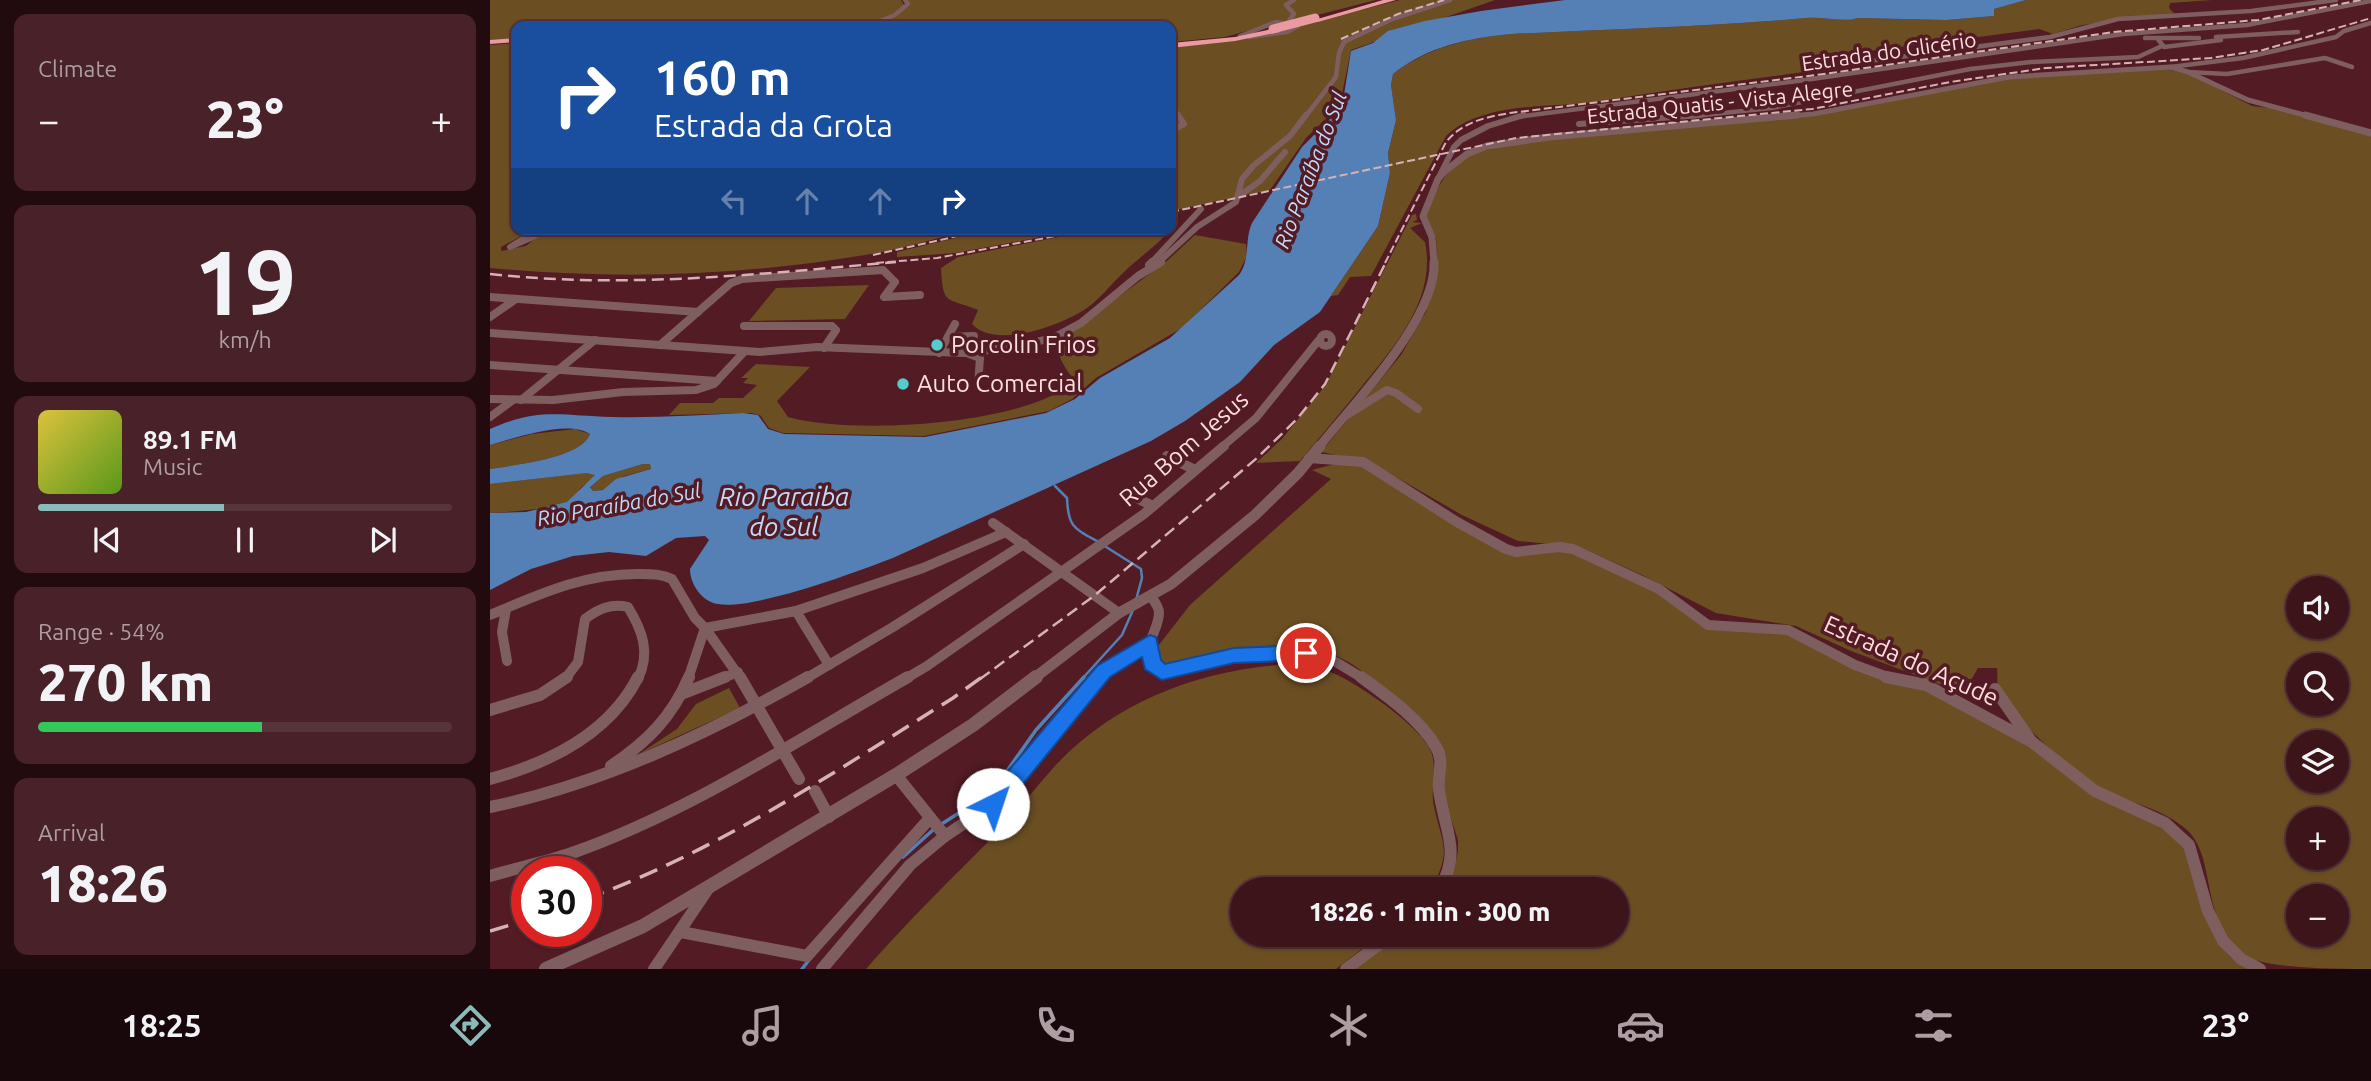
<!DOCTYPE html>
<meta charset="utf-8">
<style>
:root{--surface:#3e141b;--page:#492128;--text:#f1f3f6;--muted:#ad9ea3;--line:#57333a;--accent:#8bbbb9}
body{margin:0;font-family:Ubuntu,sans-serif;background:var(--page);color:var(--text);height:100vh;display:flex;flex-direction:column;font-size:26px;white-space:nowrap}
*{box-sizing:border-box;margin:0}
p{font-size:23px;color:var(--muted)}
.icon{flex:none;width:38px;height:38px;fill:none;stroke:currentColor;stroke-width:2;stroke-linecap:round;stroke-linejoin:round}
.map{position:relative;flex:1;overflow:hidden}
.panel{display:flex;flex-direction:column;gap:14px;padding:14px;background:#220b0f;width:490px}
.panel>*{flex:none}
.guide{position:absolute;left:21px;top:21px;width:665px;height:214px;border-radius:14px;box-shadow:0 2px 5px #0004,0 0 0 2px var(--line);background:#1a4fa0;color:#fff;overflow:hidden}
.buttons{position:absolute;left:1796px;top:576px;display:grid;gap:14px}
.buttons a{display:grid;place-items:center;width:63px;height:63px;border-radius:50%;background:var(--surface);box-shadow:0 2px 5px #0004,0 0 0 2px var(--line);font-size:35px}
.speed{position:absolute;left:21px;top:856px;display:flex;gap:14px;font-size:35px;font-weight:700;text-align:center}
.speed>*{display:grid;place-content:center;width:91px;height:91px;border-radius:50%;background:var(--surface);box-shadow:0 2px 5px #0004,0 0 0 2px var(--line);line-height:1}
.speed .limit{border:10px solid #d22;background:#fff;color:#111}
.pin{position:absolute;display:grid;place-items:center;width:60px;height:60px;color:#fff;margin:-30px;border:4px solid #fff;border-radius:50%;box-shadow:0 2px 7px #0007}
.me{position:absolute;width:77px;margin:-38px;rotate:41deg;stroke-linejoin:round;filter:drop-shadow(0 0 5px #0008)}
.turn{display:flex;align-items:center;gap:24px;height:147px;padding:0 28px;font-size:32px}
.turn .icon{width:91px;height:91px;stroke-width:2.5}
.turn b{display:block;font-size:49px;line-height:60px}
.lanes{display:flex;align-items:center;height:66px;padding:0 28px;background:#0003;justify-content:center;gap:35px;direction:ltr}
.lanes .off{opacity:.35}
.big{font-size:52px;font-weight:800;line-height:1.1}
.panel .tile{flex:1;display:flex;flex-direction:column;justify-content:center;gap:10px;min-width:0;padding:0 24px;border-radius:14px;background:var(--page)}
.panel .dial{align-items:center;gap:0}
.dial b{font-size:91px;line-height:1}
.song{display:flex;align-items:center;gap:21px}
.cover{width:84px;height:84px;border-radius:10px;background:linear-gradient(135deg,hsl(50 70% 55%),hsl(90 70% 35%))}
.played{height:7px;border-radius:4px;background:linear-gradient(90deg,var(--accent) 45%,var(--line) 45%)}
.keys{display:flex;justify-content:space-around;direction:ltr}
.heat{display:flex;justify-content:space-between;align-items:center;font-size:38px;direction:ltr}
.charge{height:10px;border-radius:5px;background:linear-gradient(90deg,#34c759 54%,var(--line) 0)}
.trip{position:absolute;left:740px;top:877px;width:399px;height:70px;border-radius:35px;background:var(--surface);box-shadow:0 2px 5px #0004,0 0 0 2px var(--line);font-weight:800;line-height:70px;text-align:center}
.menu{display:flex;height:112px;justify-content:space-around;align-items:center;background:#19080b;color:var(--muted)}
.menu .icon{width:49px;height:49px}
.menu .on{color:var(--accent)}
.menu b{font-size:32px;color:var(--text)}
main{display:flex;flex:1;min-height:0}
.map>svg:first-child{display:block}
.green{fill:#6c4e23;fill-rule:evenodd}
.water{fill:#5480b6;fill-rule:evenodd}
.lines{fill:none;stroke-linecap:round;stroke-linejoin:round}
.stream-far1{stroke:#5480b6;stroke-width:2.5}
.stream{stroke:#5480b6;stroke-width:3.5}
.minor-far4{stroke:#7f5e60;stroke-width:4.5}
.minor-far3{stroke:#7f5e60;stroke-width:6}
.minor-far2{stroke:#7f5e60;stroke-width:8}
.minor-far1{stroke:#7f5e60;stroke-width:10}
.minor{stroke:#7f5e60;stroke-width:12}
.tertiary-far4{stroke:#7f5e60;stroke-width:5}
.tertiary-far3{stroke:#7f5e60;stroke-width:7}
.tertiary-far2{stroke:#7f5e60;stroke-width:9}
.tertiary-far1{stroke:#7f5e60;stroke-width:11}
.tertiary{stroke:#7f5e60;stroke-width:14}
.motorway{fill:#ea9aa0;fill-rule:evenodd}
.rail-far2{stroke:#d6b2b6;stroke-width:2;stroke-dasharray:8 3.5;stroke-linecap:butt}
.rail-far1{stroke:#d6b2b6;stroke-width:2.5;stroke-dasharray:12 6;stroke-linecap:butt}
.rail{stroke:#d6b2b6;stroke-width:3.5;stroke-dasharray:19 10;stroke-linecap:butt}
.motorway-bridge{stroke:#ea9aa0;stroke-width:9}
.route{fill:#1a73e8;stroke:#114b97;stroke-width:2}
.poi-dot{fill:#52cdcc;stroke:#531b24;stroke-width:2.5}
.labels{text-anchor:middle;stroke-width:7;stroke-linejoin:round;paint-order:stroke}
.far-street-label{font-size:21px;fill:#fcdee0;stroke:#531b24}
.far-water-label{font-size:21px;font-style:italic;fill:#c1daf9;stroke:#531b24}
.poi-label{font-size:24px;fill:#fcdee0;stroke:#531b24;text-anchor:start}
.street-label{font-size:24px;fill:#fcdee0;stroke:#531b24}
.water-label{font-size:26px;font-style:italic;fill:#c1daf9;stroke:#531b24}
</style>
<main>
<section class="panel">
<div class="tile"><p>Climate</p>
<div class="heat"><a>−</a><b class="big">23°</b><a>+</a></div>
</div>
<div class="tile dial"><b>19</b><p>km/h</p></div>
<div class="tile">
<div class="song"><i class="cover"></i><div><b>89.1 FM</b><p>Music</p></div></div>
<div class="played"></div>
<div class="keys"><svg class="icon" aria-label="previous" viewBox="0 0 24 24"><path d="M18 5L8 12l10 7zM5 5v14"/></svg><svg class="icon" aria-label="pause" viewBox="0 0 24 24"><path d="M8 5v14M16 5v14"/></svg><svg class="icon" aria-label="next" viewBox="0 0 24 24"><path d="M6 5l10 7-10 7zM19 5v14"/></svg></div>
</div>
<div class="tile"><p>Range · 54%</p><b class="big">270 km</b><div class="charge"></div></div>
<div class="tile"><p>Arrival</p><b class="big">18:26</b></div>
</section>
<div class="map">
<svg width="1881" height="969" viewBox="0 0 1881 969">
<rect width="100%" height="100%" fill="#531b24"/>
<g class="green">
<polygon points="0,0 411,0 414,5 404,15 375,26 26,26 26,39 0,41"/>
<polygon points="417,0 886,0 800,22 789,22 735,37 681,42 681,26 380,26 406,17 420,5"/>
<polygon points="910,0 1005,0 861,50 852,94 846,109 816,138 780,190 681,211 681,48 755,39"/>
<path d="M 1536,0 L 1722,0 L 1680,3 L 1679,8 L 1684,13 L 1681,14 L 1592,25 L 1563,34 L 1549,29 L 1326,58 L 1343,68 C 1265,79 1187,88 1110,101 C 1062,109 994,100 956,136 L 881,276 L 860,277 L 848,295 L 841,296 L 888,226 L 900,173 L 898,153 L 906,120 L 901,85 L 903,74 C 938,47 979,38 1022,34 C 1120,29 1218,27 1316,18 C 1332,16 1353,23 1368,18 L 1456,20 L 1504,16 L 1504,9 Z"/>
<path d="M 26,43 L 26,229 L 44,229 L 11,247 L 11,251 L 36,246 L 56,229 L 484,229 C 448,238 412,249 375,255 C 251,276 126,280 0,268 L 0,45 Z"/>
<path d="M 1676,69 L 1702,75 L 1762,106 L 1780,108 L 1881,133 L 1881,969 C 1846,969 1784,969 1756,957 C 1708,921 1728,859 1697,830 C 1676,811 1646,804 1621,793 C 1590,779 1522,720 1509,689 C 1506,682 1508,675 1507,668 L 1488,668 L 1481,680 L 1474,685 L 1452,685 L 1361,651 L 1306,626 L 1226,613 L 1150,574 L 1090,547 L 1028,541 L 972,515 L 880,462 L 831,452 L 911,355 L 936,312 L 947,268 L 946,238 L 936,215 C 958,162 967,157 1022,143 L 1302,118 L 1372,107 L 1518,78 ZM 1808,588 L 1846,588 L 1846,626 L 1808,626 ZM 1808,665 L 1846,665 L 1846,704 L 1808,704 ZM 1808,742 L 1846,742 L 1846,780 L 1808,780 ZM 1808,819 L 1846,819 L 1846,858 L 1808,858 ZM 1808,896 L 1846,896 L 1846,934 L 1808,934 Z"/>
<path d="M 926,214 L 927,220 L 922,222 L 932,223 L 920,228 L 935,242 C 947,300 903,348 869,390 C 850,413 830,437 810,461 L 766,463 L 792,439 L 835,386 L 922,215 Z"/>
<path d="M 681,216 L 685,220 L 683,227 C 668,245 648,258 632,274 C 620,285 611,298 597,308 C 572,325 506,350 482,324 L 488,310 C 457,297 453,307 451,268 L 468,257 L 609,229 L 681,229 Z"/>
<polygon points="503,229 593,229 466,253 407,257 407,252"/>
<path d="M 705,235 L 756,244 L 757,256 L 749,272 L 692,328 L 606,378 L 582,399 L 559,411 L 434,436 L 293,433 L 279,428 L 270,415 L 261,413 L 179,415 L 190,403 L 223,403 L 229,398 L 253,398 L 267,385 L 253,383 L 258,378 L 251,378 L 266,364 L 320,367 L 287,401 L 298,417 C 361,435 533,426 583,382 L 584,379 C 577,372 567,355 567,345 L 571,340 L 678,260 Z"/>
<polygon points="379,285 355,319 259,321 286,288"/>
<path d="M 85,429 L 100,434 C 92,458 24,465 0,469 L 0,445 L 42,434 Z"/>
<path d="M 849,463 L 873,466 L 1010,549 L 1080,551 L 1155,584 L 1204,619 L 1302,634 L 1408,682 L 1460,699 L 1668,825 L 1696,848 L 1712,910 L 1727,942 L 1741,958 L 1757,969 L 862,969 L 907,935 L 1127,934 L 1127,889 L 953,889 L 963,873 L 968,851 L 968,840 L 952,791 L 955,761 C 897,694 860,628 759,649 C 733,655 695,670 670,668 L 665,650 L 700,605 L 841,479 L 822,470 Z"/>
<polygon points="153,464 160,464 161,469 134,476 113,490 103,491 100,486 113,476"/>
<path d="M 96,473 L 103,473 L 105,475 C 102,480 98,482 93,486 C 88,489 87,495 83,499 C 71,509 17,512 0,513 L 0,484 Z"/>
<path d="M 801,664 C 816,665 829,667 843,673 C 867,683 934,728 942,754 C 947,771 940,790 944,807 C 953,847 962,850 941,889 L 752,889 L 752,934 L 890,935 L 846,969 L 376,969 C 417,922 461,879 505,835 C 526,814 544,789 564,767 C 626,700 712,669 801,664 Z"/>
<polygon points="239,688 250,708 149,754 187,729 206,704"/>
</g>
<path class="water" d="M 1075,0 L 1536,0 L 1504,9 L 1504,16 L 1456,20 L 1368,18 C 1353,23 1332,16 1316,18 C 1218,27 1120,29 1022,34 C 979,38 938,46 903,74 L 901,85 L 906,120 L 898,153 L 900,173 L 888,226 L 830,312 L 784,345 L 750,382 L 695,421 L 661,441 L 405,557 C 367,572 265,610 228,604 C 212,602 200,584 200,569 L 219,540 L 215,536 L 186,538 L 156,556 L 119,552 L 83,556 L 41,569 L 0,590 L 0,513 L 36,512 L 77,502 L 105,475 L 97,473 L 0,484 L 0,469 C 24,465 92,458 100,434 C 78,419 25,438 0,445 L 0,429 C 50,407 71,416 122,417 C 166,418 210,415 253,413 L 268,415 L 278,429 L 294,434 L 435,437 L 556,413 L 585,399 L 610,378 L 680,338 L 749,275 C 761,258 754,241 762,223 L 812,147 L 845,114 L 853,101 L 861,51 L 883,43 L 898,31 L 935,21 L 991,11 ZM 153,464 L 160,464 L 161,469 L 126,479 L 113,490 L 103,491 L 100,487 L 113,476 Z"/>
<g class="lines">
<g class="stream-far1">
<path d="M 565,486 L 577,498 C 578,526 583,528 607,541"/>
<polyline points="613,545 651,569 652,578 646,600"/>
<polyline points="592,679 632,635 643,610"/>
</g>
<g class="stream">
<polyline points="450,825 502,792 546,730 594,677"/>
<polyline points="413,857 444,829"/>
<polyline points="312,969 319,960"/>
</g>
<g class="minor-far4">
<polyline points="798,22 804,14 796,5 804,0"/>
<polyline points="378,26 405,15 418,4 415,0"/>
<polyline points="750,36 786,22 808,26 797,32 759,37"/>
<polyline points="1726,37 1808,32"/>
<polyline points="1655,38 1667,38 1674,47 1731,40"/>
<polyline points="1667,38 1709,38"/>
<polyline points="1349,65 1560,37 1628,19 1761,11 1846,0"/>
<polyline points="1680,67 1753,58 1846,37 1854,31 1881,23"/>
<polyline points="1698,72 1737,74 1835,58 1862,67"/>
<polyline points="681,104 690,117"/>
<polyline points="815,117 846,77 849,53 854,42 902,19 960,0"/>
<polyline points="1027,117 1308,81 1633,34 1757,25 1881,1"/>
<polyline points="1194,117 1282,108 1480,69 1541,62 1648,57 1672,46"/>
</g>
<g class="minor-far3">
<polyline points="1089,124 1211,115"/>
<polyline points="681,131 694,124 688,115"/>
<polyline points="948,179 964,147 971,140 998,126 1034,115"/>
<polyline points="749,196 770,181 795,152"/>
<polyline points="46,231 45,236 20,247 49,229"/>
<polyline points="661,263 711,209"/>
<polyline points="668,263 707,227 746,202 752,179 763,166 800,136 816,115"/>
</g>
<g class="minor-far2">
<polyline points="659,265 662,262"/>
<polyline points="0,297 208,312"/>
<polyline points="0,317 26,299"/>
<polyline points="254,326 342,326 346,330 334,348"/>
<polyline points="0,333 270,352 327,347 474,353 531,346 565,337 591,323 648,276 671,262"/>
<circle cx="836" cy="340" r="6"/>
<polyline points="458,337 484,336"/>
<polyline points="170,345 241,283 252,279 393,270 405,282 394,297 430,295"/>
<polyline points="449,353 465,324"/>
<polyline points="479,354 490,358 488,385"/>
<polyline points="0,365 227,381"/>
<polyline points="0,399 63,400 133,392 206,390 224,384 255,351"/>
<polyline points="31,400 105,340"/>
<polyline points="857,415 897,390 906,393 928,409"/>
<polyline points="0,417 23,400"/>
<polyline points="732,447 766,418 828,341"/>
</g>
<g class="minor-far1">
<polyline points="677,456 705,470"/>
<polyline points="819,458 873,462 967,522 1016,549 1026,552 1069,547 1083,549 1169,589 1218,625 1298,630 1365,665 1403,679"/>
<polyline points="634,492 663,506"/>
<polyline points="503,523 629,613"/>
<path d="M 662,597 C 664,601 669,608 669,612 C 669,635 647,645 669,671 L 688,670 L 757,654 L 807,651 L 836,656 L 874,679"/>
<polyline points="16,609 12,632 17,661"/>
<polyline points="306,611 339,665"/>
<path d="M 0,615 C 50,594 95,573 150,574 C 162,574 172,574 182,579 L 205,618 L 215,628 L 306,611 L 433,568 L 516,532"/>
<polyline points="215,628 251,679"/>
<path d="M 75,679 L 88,662 L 95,619 C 108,609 121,603 138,607 C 152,630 161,652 148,679"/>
<polyline points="198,679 215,628"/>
<polyline points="231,679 248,672"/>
<polyline points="315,679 403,627 534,544"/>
<polyline points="415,679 437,666 654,514 734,446"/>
<polyline points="608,679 614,671 660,643"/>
</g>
<g class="minor">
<polyline points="250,677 309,779"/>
<path d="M 871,677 C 897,696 930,719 946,747 C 955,762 947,774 949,790 C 954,830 972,849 950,889"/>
<polyline points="1396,677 1436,685 1542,742 1605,791 1675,823 1699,845 1718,911 1733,941 1751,959 1770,969"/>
<polyline points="1505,689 1541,741"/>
<polyline points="194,693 235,677"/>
<polyline points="0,710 50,695 77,677"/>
<path d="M 121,766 C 157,742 182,717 199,677"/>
<polyline points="406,775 455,836"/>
<path d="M 0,779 C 59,763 119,734 148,677"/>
<polyline points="325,791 339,817"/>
<path d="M 0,807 C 112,784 219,733 318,677"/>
<path d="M 0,876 C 27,868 56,862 82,853 C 201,811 309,739 418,677"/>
<polyline points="191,932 317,956 440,818"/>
<polyline points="164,969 218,889"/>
<polyline points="332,969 420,865 455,836 503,804 609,677"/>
<polyline points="856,969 903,934"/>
</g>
<polyline class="tertiary-far4" points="1287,117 1323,114 1519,77 1680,67 1698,72 1758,100 1822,117"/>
<g class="tertiary-far3">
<polyline points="1815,115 1881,133"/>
<polyline points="944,263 942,237 933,216 948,179 955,171 977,154 997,146 1059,137 1307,115"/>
</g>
<path class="tertiary-far2" d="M 829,447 C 863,404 947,318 944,262"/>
<polyline class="tertiary-far1" points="543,679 629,613 681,584 765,515 808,473 830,446"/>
<polyline class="tertiary" points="56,969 153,926 406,775 483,725 546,677"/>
<g class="motorway">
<polygon points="893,0 906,0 828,22 824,20"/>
<polygon points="787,28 790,32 745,41 681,48 681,43 745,37"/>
<polygon points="26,38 26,42 0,44 0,40"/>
</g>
<g class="rail-far2">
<polyline points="851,39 908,14 954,0"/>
<polyline points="681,212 1026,138 1322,109 1460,82 1556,68 1721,58 1773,50 1881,18"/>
<polyline points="383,255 499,229"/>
<polyline points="386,263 447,258 604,229"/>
<path d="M 895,263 L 956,142 C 972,122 996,117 1020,113 L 1334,74 L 1624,32 L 1768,20 L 1871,0"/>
</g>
<g class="rail-far1">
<path d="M 0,274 C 136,289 270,274 406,262"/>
<polyline points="490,679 604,596 767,458 807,419 835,384 896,262"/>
</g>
<g class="rail">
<path d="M 96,899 C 228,851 344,772 463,698 L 492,677"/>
<polyline points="0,931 37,920"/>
</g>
<polyline class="motorway-bridge" points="783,29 825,18"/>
</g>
<polygon class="route" points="660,635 666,637 671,660 675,664 744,648 816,645 823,648 826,653 823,658 816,660 744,663 672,680 655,669 652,657 620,677 511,811 503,814 496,811 493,804 496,797 607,666"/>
<g class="poi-dot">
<circle cx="447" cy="345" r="7"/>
<circle cx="413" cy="384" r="7"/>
</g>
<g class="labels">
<g class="far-street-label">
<text transform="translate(1399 52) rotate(-8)" y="7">Estrada do Glicério</text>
<text transform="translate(1230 103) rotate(-6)" y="7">Estrada Quatis - Vista Alegre</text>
</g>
<g class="far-water-label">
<text transform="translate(821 170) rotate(-69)" y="7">Rio Paraíba do Sul</text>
<text transform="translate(129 505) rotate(-10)" y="7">Rio Paraíba do Sul</text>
</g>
<g class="poi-label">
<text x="461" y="353">Porcolin Frios</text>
<text x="427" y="392">Auto Comercial</text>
</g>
<g class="street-label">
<text transform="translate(694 449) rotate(-41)" y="8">Rua Bom Jesus</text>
<text transform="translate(1421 661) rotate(24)" y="8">Estrada do Açude</text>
</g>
<g class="water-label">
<text x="294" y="506">Rio Paraiba<tspan x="294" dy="30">do Sul</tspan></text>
</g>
</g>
</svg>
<div class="buttons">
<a><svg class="icon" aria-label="sound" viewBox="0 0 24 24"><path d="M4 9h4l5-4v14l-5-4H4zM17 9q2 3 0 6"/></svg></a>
<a><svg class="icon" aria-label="search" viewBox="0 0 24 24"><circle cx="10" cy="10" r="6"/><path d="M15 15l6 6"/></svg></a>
<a><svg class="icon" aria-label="layers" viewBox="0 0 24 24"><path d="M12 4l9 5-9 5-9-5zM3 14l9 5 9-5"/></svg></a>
<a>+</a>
<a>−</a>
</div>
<div class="speed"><div class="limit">30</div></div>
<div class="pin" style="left:816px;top:653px;background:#d93025"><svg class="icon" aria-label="arrive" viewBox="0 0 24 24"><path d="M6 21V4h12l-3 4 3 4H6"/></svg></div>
<svg class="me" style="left:503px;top:804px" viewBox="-20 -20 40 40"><circle r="19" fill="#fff"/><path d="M0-13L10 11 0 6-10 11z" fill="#1a73e8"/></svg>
<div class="trip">18:26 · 1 min · 300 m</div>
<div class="guide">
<div class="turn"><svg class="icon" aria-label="right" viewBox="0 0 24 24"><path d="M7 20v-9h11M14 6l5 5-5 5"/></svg><div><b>160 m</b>Estrada da Grota</div></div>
<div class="lanes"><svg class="icon off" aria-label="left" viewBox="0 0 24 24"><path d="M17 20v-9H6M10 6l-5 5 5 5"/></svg><svg class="icon off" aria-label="ahead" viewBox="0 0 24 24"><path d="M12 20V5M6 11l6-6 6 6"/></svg><svg class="icon off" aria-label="ahead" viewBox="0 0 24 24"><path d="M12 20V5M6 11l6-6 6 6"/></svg><svg class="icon" aria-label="right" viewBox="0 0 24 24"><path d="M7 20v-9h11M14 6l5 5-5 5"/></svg></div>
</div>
</div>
</main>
<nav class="menu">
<b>18:25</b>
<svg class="icon on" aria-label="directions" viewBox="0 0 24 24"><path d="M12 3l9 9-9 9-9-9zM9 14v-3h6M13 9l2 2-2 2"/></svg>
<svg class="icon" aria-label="music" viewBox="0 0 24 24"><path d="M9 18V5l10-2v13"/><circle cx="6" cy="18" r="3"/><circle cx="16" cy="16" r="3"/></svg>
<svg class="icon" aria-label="phone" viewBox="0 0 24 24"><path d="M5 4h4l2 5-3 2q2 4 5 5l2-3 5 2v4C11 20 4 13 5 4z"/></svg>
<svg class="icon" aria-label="climate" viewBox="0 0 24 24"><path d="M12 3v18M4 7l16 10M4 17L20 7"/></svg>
<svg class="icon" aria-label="car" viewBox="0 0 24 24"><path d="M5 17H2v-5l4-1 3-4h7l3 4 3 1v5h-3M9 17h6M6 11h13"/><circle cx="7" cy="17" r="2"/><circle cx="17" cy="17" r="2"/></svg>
<svg class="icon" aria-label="filters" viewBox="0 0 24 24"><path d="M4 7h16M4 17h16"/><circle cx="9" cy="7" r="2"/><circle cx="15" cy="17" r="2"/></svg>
<b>23°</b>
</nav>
